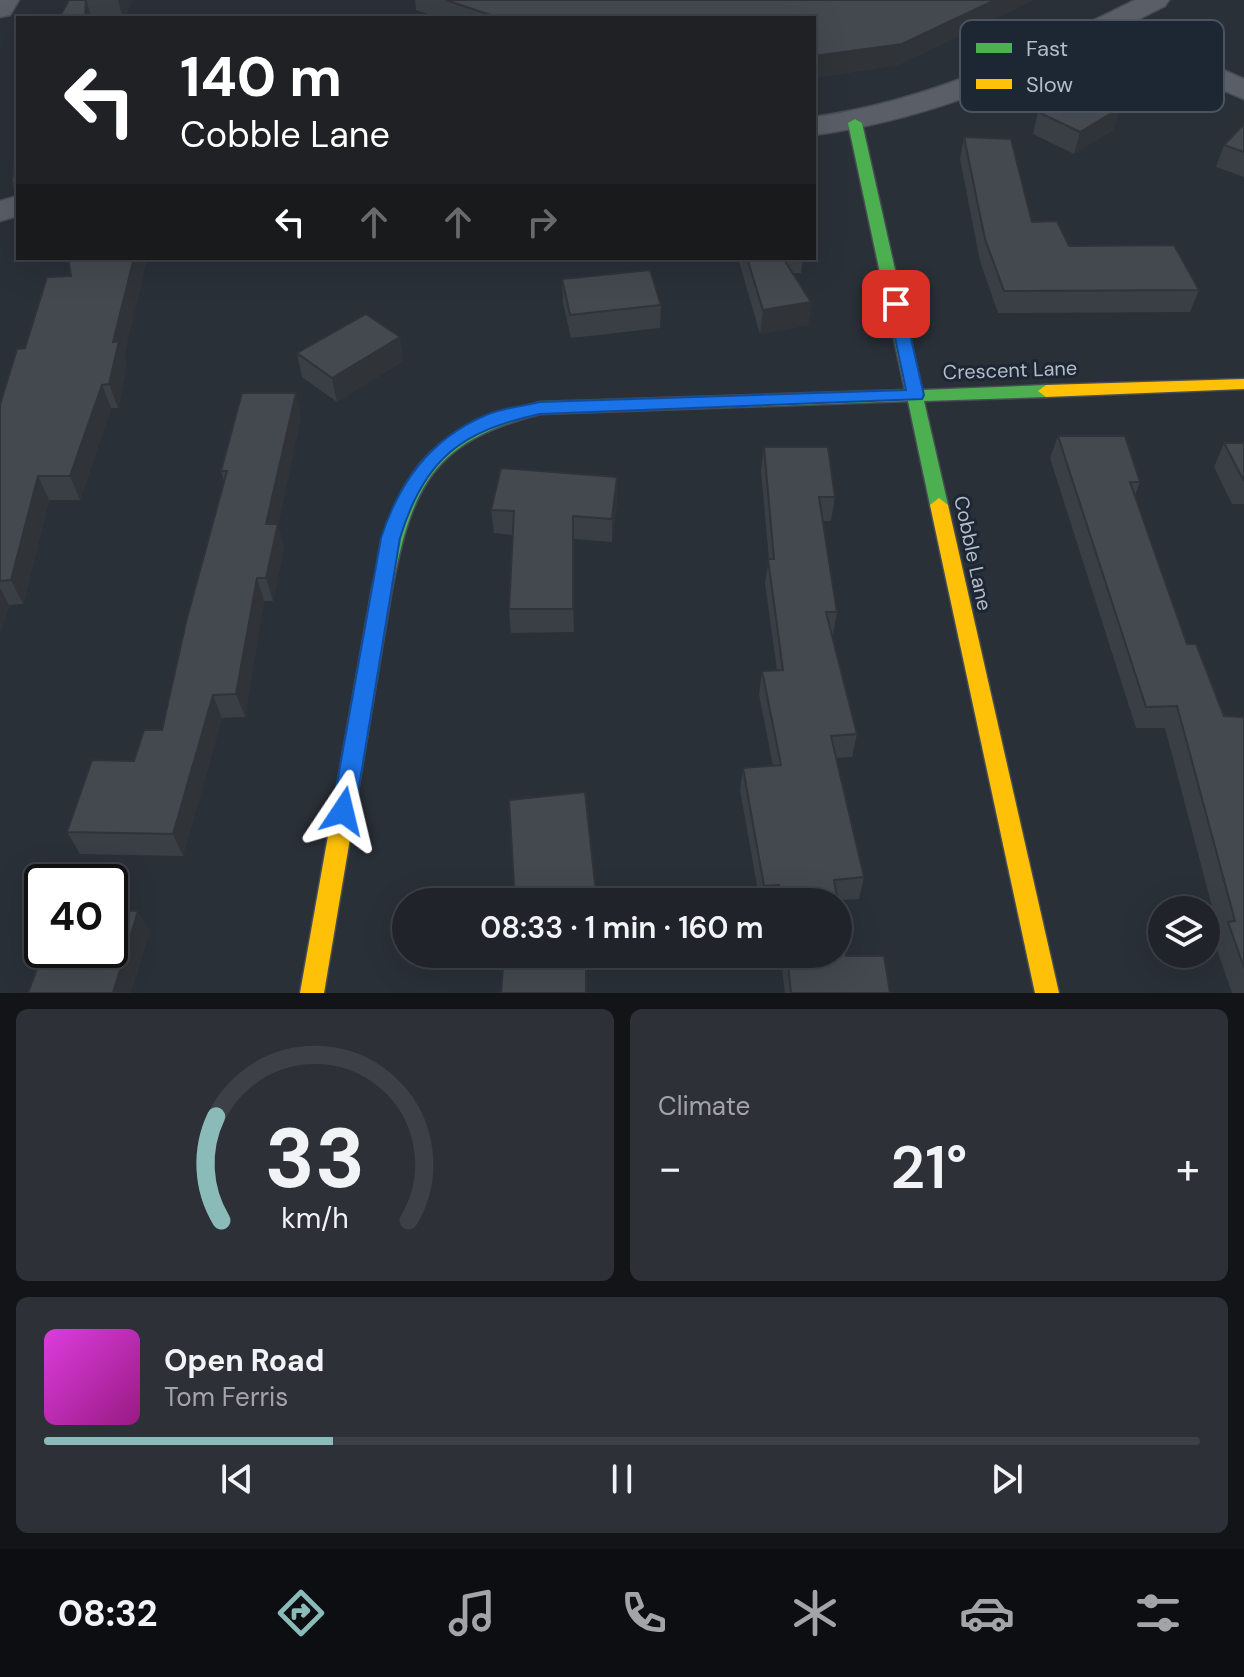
<!DOCTYPE html>
<meta charset="utf-8">
<style>
:root{--surface:#20242a;--page:#2d3036;--text:#f1f3f6;--muted:#a2a4a8;--line:#3d4147;--accent:#8bbbb9}
body{margin:0;font-family:"DM Sans",sans-serif;background:var(--page);color:var(--text);height:100vh;display:flex;flex-direction:column;font-size:30px;white-space:nowrap}
*{box-sizing:border-box;margin:0}
p{font-size:26px;color:var(--muted)}
.icon{flex:none;width:44px;height:44px;fill:none;stroke:currentColor;stroke-width:2;stroke-linecap:round;stroke-linejoin:round}
.map{position:relative;height:993px;overflow:hidden}
.drawer{display:flex;flex-direction:column;gap:16px;padding:16px;background:#121417;flex:1}
.drawer>*{flex:none}
.guide{position:absolute;left:16px;top:16px;width:800px;height:244px;border-radius:0px;box-shadow:0 8px 32px #0002,0 0 0 2px var(--line);background:#202124;color:#fff;overflow:hidden}
.controls{position:absolute;left:1148px;top:896px;display:grid;gap:16px}
.controls a{display:grid;place-items:center;width:72px;height:72px;border-radius:50%;background:var(--surface);box-shadow:0 8px 32px #0002,0 0 0 2px var(--line);font-size:40px}
.speed{position:absolute;left:24px;top:864px;display:flex;gap:16px;font-size:40px;font-weight:700;text-align:center}
.speed>*{display:grid;place-content:center;width:104px;height:104px;border-radius:50%;background:var(--surface);box-shadow:0 8px 32px #0002,0 0 0 2px var(--line);line-height:1}
.speed .limit{border:4px solid #111;border-radius:12px;background:#fff;color:#111}
.pin{position:absolute;display:grid;place-items:center;width:68px;height:68px;color:#fff;margin:-34px;border-radius:16px;box-shadow:0 4px 12px #0006}
.me{position:absolute;width:88px;margin:-44px;rotate:10deg;stroke-linejoin:round;filter:drop-shadow(0 0 6px #0008)}
.turn{display:flex;align-items:center;gap:28px;height:168px;padding:0 32px;font-size:36px}
.turn .icon{width:104px;height:104px;stroke-width:2.5}
.turn b{display:block;font-size:56px;line-height:68px}
.lanes{display:flex;align-items:center;height:76px;padding:0 32px;background:#0003;justify-content:center;gap:40px;direction:ltr}
.lanes .off{opacity:.35}
.big{font-size:60px;font-weight:600;line-height:1.1}
.drawer .card{flex:1;display:flex;flex-direction:column;justify-content:center;gap:12px;min-width:0;padding:0 28px;border-radius:12px;background:var(--page)}
.drawer .dial{align-items:center;gap:0}
.dial svg{height:208px;overflow:visible;fill:none;stroke:var(--line);stroke-width:7;stroke-linecap:round;text-anchor:middle}
.dial text{fill:var(--text);stroke:none}
.song{display:flex;align-items:center;gap:24px}
.cover{width:96px;height:96px;border-radius:12px;background:linear-gradient(135deg,hsl(300 70% 55%),hsl(310 70% 35%))}
.played{height:8px;border-radius:4px;background:linear-gradient(90deg,var(--accent) 25%,var(--line) 25%)}
.keys{display:flex;justify-content:space-around;direction:ltr}
.heat{display:flex;justify-content:space-between;align-items:center;font-size:44px;direction:ltr}
.drawer .tiles{flex:1;display:grid;gap:16px;grid-template-columns:1fr 1fr}
.card:last-child{grid-column:span 2}
.trip{position:absolute;left:392px;top:888px;width:460px;height:80px;border-radius:40px;background:var(--surface);box-shadow:0 8px 32px #0002,0 0 0 2px var(--line);font-weight:600;line-height:80px;text-align:center}
.dock{display:flex;height:128px;justify-content:space-around;align-items:center;background:#0d0e11;color:var(--muted)}
.dock .icon{width:56px;height:56px}
.dock .selected{color:var(--accent)}
.dock b{font-size:36px;color:var(--text)}
.map>svg:first-child{display:block}
.lines{fill:none;stroke-linecap:round;stroke-linejoin:round}
.street-casing{stroke:#484c53;stroke-width:3}
.fast-casing{stroke:#484c53;stroke-width:3}
.slow-casing{stroke:#484c53;stroke-width:3}
.street{fill:#5a5e66;fill-rule:evenodd}
.fast{fill:#4caf50;fill-rule:evenodd}
.slow{fill:#ffc107;fill-rule:evenodd}
.wall{fill:#3a3f45}
.shaded-wall{fill:#303338}
.building{fill:#444950;stroke:#303338;stroke-width:2}
.route{fill:#1a73e8;stroke:#114b97;stroke-width:2}
.labels{text-anchor:middle;stroke-width:6;stroke-linejoin:round;paint-order:stroke}
.street-label{font-size:20px;fill:#b4bcc9;stroke:#1d2633}
.key{fill:#1d2633;stroke:#4a5360;stroke-width:2}
.key-label{font-size:22px;fill:#b4bcc9}
</style>
<div class="map">
<svg width="1244" height="993" viewBox="0 0 1244 993">
<rect width="100%" height="100%" fill="#2a3038"/>
<g class="lines">
<g class="street-casing">
<g id="street">
<polygon points="0,0 19,0 10,15 0,17"/>
<path d="M 1135,0 L 1169,0 L 1165,6 L 1123,27 L 1244,79 L 1244,99 L 1101,38 C 1009,85 917,121 814,135 L 814,117 C 930,101 1031,52 1135,0 Z"/>
<polygon points="18,196 18,216 0,221 0,201"/>
</g>
</g>
<g class="fast-casing">
<path id="fast" d="M 855,119 L 862,123 L 922,390 L 1046,385 L 1054,391 L 1046,397 L 924,401 L 948,505 L 945,510 L 939,512 L 930,505 L 908,401 L 540,414 C 433,441 412,486 392,589 L 389,594 L 375,594 L 372,589 C 397,472 421,432 540,402 L 905,390 L 848,123 Z"/>
</g>
<g class="slow-casing">
<g id="slow">
<polygon points="1244,379 1244,389 1046,397 1038,391 1046,385"/>
<polygon points="939,498 948,505 1059,993 1035,993 930,505"/>
<polygon points="382,582 389,584 392,589 324,993 300,993 372,589 375,584"/>
</g>
</g>
<use href="#street" class="street"/>
<use href="#fast" class="fast"/>
<use href="#slow" class="slow"/>
</g>
<g class="wall">
<polygon points="69,0 133,0 124,18 59,18"/>
<polygon points="415,0 1034,0 898,65 814,78 814,18 439,18 416,10"/>
<polygon points="1120,108 1113,130 1074,154 1033,134 1038,112"/>
<polygon points="1244,124 1244,177 1216,167 1224,145"/>
<polygon points="18,127 18,198 12,183"/>
<polygon points="964,137 1032,222 1069,246 1199,290 1190,312 998,313 980,261 960,159"/>
<polygon points="68,258 147,258 124,356 127,365 118,408 111,408 80,500 49,500 23,604 9,605 0,634 0,405 25,348 71,276"/>
<polygon points="738,258 803,258 801,273 793,273 811,302 808,325 760,334"/>
<polygon points="562,279 661,305 660,328 571,338 563,303"/>
<polygon points="400,337 403,361 337,402 302,377 297,353"/>
<polygon points="301,416 278,525 284,548 273,601 264,601 245,717 222,718 183,856 80,854 67,832 162,730 224,481 221,471"/>
<polygon points="1058,436 1140,482 1135,495 1187,644 1224,716 1244,717 1244,993 1232,993 1214,941 1219,933 1165,728 1136,728 1050,458"/>
<polygon points="1224,443 1244,443 1244,504 1232,504 1214,467"/>
<polygon points="764,447 835,497 831,521 822,521 837,612 833,635 832,635 857,734 852,757 836,758 864,877 859,899 837,900 838,902 760,902 740,790 743,768 773,766 759,694 762,671 777,670 765,583 769,559 761,471"/>
<polygon points="617,477 617,501 612,542 574,539 574,632 511,633 509,609 513,535 494,533 491,510"/>
<polygon points="780,954 838,954 846,956 890,993 785,993"/>
</g>
<g class="shaded-wall">
<polygon points="86,0 92,18 85,18"/>
<polygon points="118,0 133,0 124,18 123,18"/>
<polygon points="995,0 1034,0 898,65 814,78 814,56"/>
<polygon points="1120,108 1113,130 1074,154 1080,132"/>
<polygon points="134,258 147,258 124,356 127,365 118,408 109,384 113,342"/>
<polygon points="811,302 808,325 760,334 763,310"/>
<polygon points="400,337 403,361 337,402 332,378"/>
<polygon points="102,385 111,408 80,500 70,476"/>
<polygon points="296,393 301,416 278,525 284,548 273,601 266,578 266,524"/>
<polygon points="38,476 49,500 23,604 11,580"/>
<polygon points="617,477 617,501 612,542 612,519"/>
<polygon points="573,516 574,539 574,632 573,609"/>
<polygon points="257,578 264,601 245,717 236,694"/>
<polygon points="0,588 9,605 0,634"/>
<polygon points="213,695 222,718 183,856 173,834"/>
<polygon points="138,911 150,932 131,993 113,993"/>
</g>
<g class="building">
<polygon points="69,0 86,0 85,18 59,18"/>
<polygon points="446,0 995,0 902,44 814,56 814,18 499,18"/>
<polygon points="1078,89 1120,108 1080,132 1038,112"/>
<polygon points="1244,124 1244,152 1224,145"/>
<polygon points="18,127 18,180 16,184 12,183"/>
<polygon points="964,137 1011,139 1032,222 1057,221 1069,246 1174,245 1199,290 1004,291 985,239"/>
<polygon points="68,258 134,258 113,342 119,341 109,384 102,385 70,476 38,476 11,580 0,581 0,405 17,349 25,348 47,277 71,276"/>
<polygon points="747,258 783,258 811,302 763,310"/>
<polygon points="650,270 661,305 570,315 562,279"/>
<polygon points="366,314 400,337 332,378 297,353"/>
<polygon points="242,393 296,393 266,524 278,524 266,578 257,578 236,694 213,695 173,834 67,832 92,760 134,761 144,730 162,730 187,618 227,471 221,471"/>
<polygon points="1058,436 1125,436 1140,482 1130,482 1187,644 1196,644 1224,716 1244,717 1244,968 1228,922 1235,921 1177,706 1146,707"/>
<polygon points="1224,443 1244,443 1244,481"/>
<polygon points="764,447 828,447 835,497 819,497 837,612 826,612 857,734 831,736 864,877 834,880 838,902 781,902 779,885 764,886 743,768 781,765 762,671 783,670 768,559 774,559"/>
<polygon points="501,468 617,477 612,519 573,516 573,609 509,609 514,511 491,510"/>
<polygon points="585,792 597,902 515,902 509,800"/>
<polygon points="838,905 846,956 884,956 890,993 791,993 787,954 838,954"/>
<polygon points="110,910 138,911 113,993 28,993 44,950 110,950"/>
<polygon points="504,954 586,954 586,993 501,993"/>
</g>
<path class="route" d="M 896,299 L 903,304 L 924,395 L 922,399 L 540,414 C 461,431 424,459 400,538 L 355,811 L 351,818 L 343,821 L 335,818 L 332,811 L 381,538 C 399,482 430,439 486,415 C 502,408 523,406 540,402 L 906,390 L 888,304 Z"/>
<g class="labels">
<g class="street-label">
<text transform="translate(1010 370) rotate(-2)" y="7">Crescent Lane</text>
<text transform="translate(973 553) rotate(78)" y="7">Cobble Lane</text>
</g>
</g>
<rect x="960" y="20" width="264" height="92" rx="12" class="key"/>
<rect x="976" y="43" width="36" height="10" fill="#4caf50"/>
<rect x="976" y="79" width="36" height="10" fill="#ffc107"/>
<g class="key-label">
<text x="1026" y="56">Fast</text>
<text x="1026" y="92">Slow</text>
</g>
</svg>
<div class="controls">
<a><svg class="icon" aria-label="layers" viewBox="0 0 24 24"><path d="M12 4l9 5-9 5-9-5zM3 14l9 5 9-5"/></svg></a>
</div>
<div class="speed"><div class="limit">40</div></div>
<div class="pin" style="left:896px;top:304px;background:#d93025"><svg class="icon" aria-label="arrive" viewBox="0 0 24 24"><path d="M6 21V4h12l-3 4 3 4H6"/></svg></div>
<svg class="me" style="left:343px;top:811px" viewBox="-20 -20 40 40"><path d="M0-17L14 15 0 8-14 15z" fill="#1a73e8" stroke="#fff" stroke-width="4"/></svg>
<div class="trip">08:33 · 1 min · 160 m</div>
<div class="guide">
<div class="turn"><svg class="icon" aria-label="left" viewBox="0 0 24 24"><path d="M17 20v-9H6M10 6l-5 5 5 5"/></svg><div><b>140 m</b>Cobble Lane</div></div>
<div class="lanes"><svg class="icon" aria-label="left" viewBox="0 0 24 24"><path d="M17 20v-9H6M10 6l-5 5 5 5"/></svg><svg class="icon off" aria-label="ahead" viewBox="0 0 24 24"><path d="M12 20V5M6 11l6-6 6 6"/></svg><svg class="icon off" aria-label="ahead" viewBox="0 0 24 24"><path d="M12 20V5M6 11l6-6 6 6"/></svg><svg class="icon off" aria-label="right" viewBox="0 0 24 24"><path d="M7 20v-9h11M14 6l5 5-5 5"/></svg></div>
</div>
</div>
<section class="drawer">
<div class="tiles">
<div class="card dial"><svg viewBox="0 0 100 80">
<path d="M14 69A42 42 0 1 1 86 69"/>
<path d="M14 69A42 42 0 0 1 12 29" stroke="#8bbbb9"/>
<text x="50" y="56" font-size="32" font-weight="700">33</text>
<text x="50" y="72" font-size="11">km/h</text>
</svg></div>
<div class="card"><p>Climate</p>
<div class="heat"><a>−</a><b class="big">21°</b><a>+</a></div>
</div>
<div class="card">
<div class="song"><i class="cover"></i><div><b>Open Road</b><p>Tom Ferris</p></div></div>
<div class="played"></div>
<div class="keys"><svg class="icon" aria-label="previous" viewBox="0 0 24 24"><path d="M18 5L8 12l10 7zM5 5v14"/></svg><svg class="icon" aria-label="pause" viewBox="0 0 24 24"><path d="M8 5v14M16 5v14"/></svg><svg class="icon" aria-label="next" viewBox="0 0 24 24"><path d="M6 5l10 7-10 7zM19 5v14"/></svg></div>
</div>
</div>
</section>
<nav class="dock">
<b>08:32</b>
<svg class="icon selected" aria-label="directions" viewBox="0 0 24 24"><path d="M12 3l9 9-9 9-9-9zM9 14v-3h6M13 9l2 2-2 2"/></svg>
<svg class="icon" aria-label="music" viewBox="0 0 24 24"><path d="M9 18V5l10-2v13"/><circle cx="6" cy="18" r="3"/><circle cx="16" cy="16" r="3"/></svg>
<svg class="icon" aria-label="phone" viewBox="0 0 24 24"><path d="M5 4h4l2 5-3 2q2 4 5 5l2-3 5 2v4C11 20 4 13 5 4z"/></svg>
<svg class="icon" aria-label="climate" viewBox="0 0 24 24"><path d="M12 3v18M4 7l16 10M4 17L20 7"/></svg>
<svg class="icon" aria-label="car" viewBox="0 0 24 24"><path d="M5 17H2v-5l4-1 3-4h7l3 4 3 1v5h-3M9 17h6M6 11h13"/><circle cx="7" cy="17" r="2"/><circle cx="17" cy="17" r="2"/></svg>
<svg class="icon" aria-label="filters" viewBox="0 0 24 24"><path d="M4 7h16M4 17h16"/><circle cx="9" cy="7" r="2"/><circle cx="15" cy="17" r="2"/></svg>
</nav>
